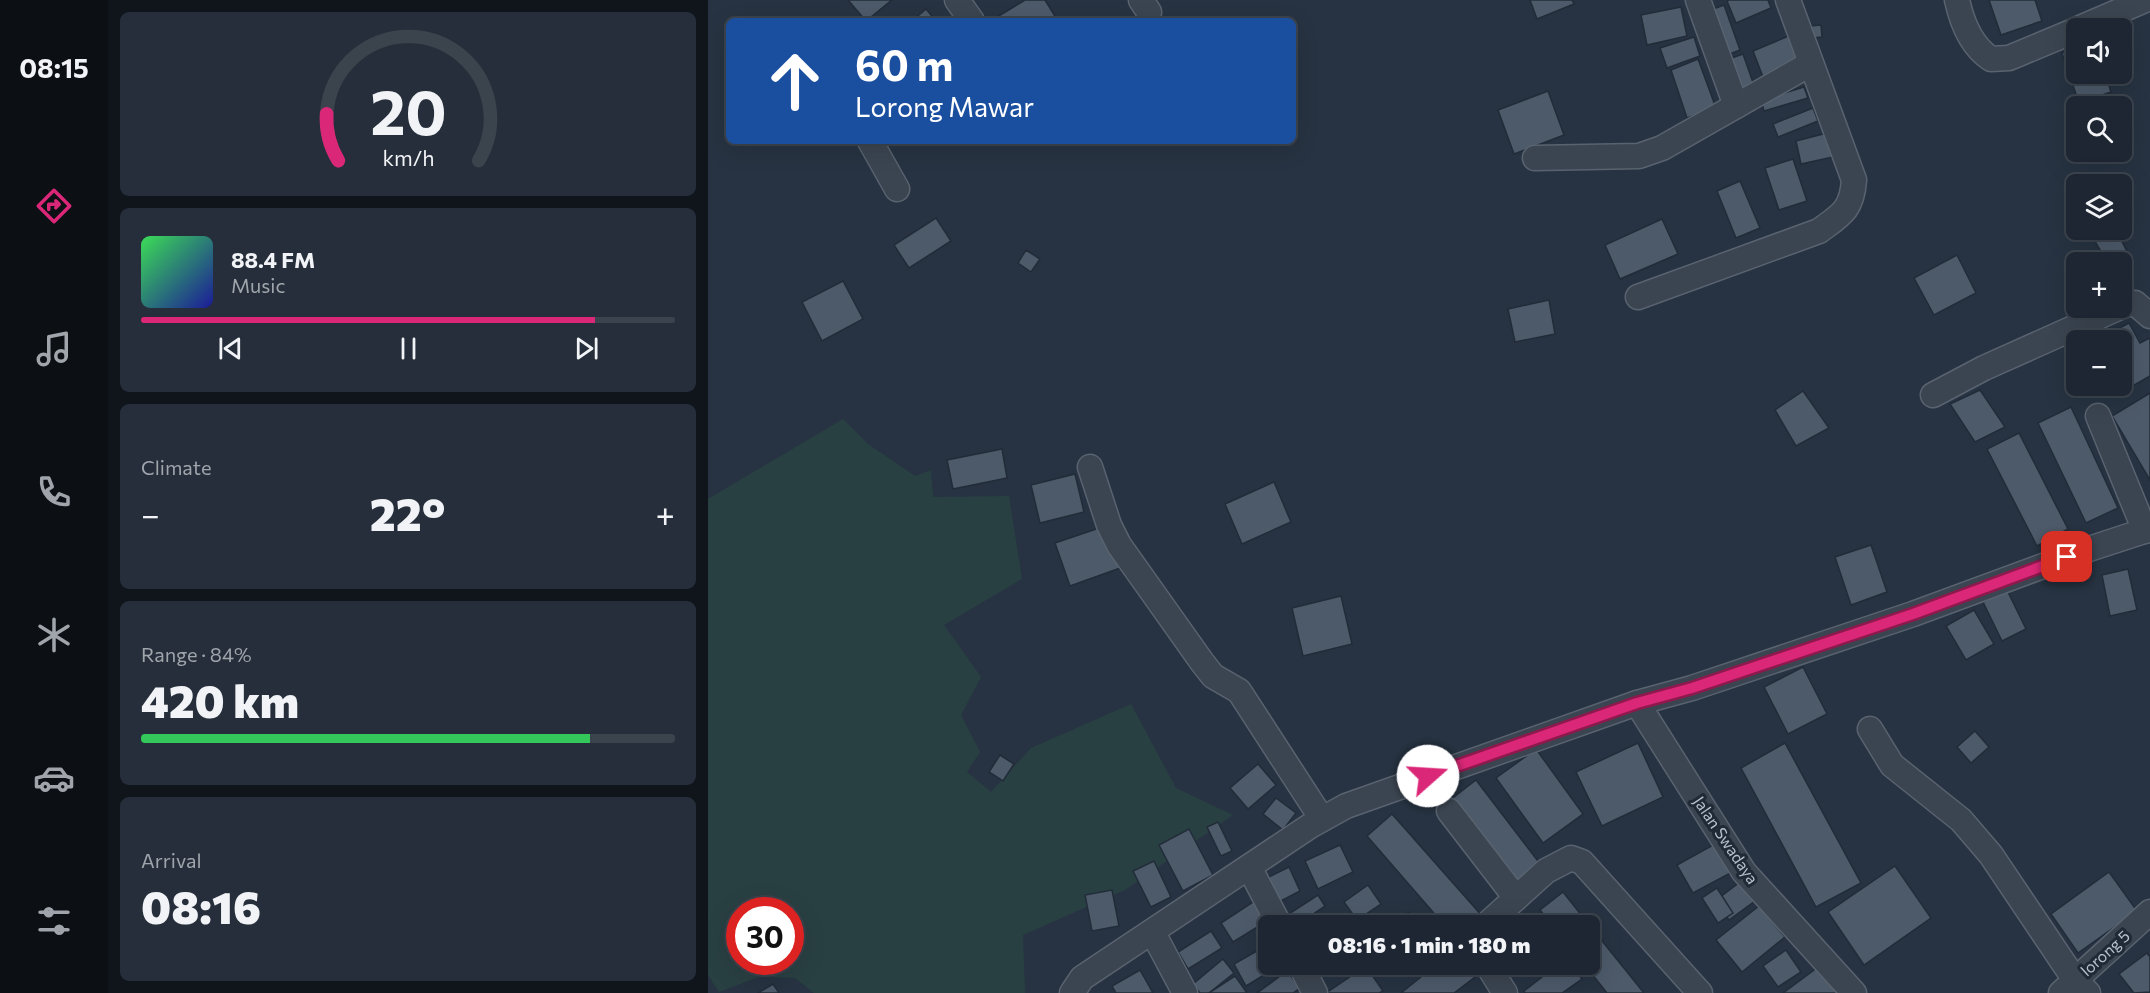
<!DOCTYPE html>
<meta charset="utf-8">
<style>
:root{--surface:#1d2632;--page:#252e3a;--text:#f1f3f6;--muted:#a0a5ac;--line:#3b434d;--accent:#db2777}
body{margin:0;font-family:Commissioner,sans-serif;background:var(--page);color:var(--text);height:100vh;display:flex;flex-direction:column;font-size:22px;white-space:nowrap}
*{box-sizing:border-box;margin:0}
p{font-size:20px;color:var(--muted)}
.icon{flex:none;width:33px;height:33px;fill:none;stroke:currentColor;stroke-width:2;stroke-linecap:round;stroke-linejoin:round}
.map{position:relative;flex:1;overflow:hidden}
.side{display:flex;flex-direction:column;gap:12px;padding:12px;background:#10151c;width:600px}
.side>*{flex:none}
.hud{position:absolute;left:18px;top:18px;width:570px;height:126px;border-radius:9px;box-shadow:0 6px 24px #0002,0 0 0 2px var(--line);background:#1a4fa0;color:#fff;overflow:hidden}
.tools{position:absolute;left:1358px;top:18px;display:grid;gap:12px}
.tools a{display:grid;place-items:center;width:66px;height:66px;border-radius:9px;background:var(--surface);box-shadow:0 6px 24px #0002,0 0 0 2px var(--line);font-size:30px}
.speed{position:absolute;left:18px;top:897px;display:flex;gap:12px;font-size:30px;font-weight:700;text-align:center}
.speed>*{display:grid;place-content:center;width:78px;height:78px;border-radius:50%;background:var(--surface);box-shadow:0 6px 24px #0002,0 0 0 2px var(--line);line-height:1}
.speed .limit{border:9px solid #d22;background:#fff;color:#111}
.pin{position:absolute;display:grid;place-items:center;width:51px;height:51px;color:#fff;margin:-26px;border-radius:12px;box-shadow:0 3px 9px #0006}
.me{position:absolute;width:66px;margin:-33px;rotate:71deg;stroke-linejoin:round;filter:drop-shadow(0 0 4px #0008)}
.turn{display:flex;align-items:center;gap:21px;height:126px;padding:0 30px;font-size:27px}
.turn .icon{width:78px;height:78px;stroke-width:2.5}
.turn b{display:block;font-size:42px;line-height:51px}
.big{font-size:45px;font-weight:800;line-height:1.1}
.side .tile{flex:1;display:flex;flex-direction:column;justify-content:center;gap:9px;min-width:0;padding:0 21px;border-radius:9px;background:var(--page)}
.side .dial{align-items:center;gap:0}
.dial svg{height:156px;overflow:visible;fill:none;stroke:var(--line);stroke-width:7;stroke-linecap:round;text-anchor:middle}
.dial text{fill:var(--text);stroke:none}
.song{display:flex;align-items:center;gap:18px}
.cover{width:72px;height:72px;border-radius:9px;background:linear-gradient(135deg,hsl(130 70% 55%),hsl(240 70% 35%))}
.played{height:6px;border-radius:3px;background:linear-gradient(90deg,var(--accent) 85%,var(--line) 85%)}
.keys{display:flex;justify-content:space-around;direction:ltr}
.heat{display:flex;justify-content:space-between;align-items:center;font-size:33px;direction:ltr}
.charge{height:9px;border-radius:4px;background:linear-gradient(90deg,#34c759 84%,var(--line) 0)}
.trip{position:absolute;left:550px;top:915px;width:342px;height:60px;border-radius:9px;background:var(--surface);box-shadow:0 6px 24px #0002,0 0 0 2px var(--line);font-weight:800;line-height:60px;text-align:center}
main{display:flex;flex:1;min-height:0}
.tab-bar{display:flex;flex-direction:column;width:108px;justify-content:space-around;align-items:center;background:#0c0f14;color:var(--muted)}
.tab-bar .icon{width:42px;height:42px}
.tab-bar .current{color:var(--accent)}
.tab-bar b{font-size:27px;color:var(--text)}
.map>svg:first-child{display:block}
.green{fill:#294043;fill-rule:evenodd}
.building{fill:#4d5a6a;stroke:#222c39;stroke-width:1.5}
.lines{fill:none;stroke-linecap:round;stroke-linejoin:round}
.minor-casing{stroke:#59636f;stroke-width:27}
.minor{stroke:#3b4551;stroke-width:24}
.route-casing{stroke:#8e194d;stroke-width:15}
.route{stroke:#db2777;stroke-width:10}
.labels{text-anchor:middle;stroke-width:6;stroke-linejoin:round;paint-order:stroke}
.street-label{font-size:16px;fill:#b8c0cb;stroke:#202a37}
</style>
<main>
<nav class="tab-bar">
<b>08:15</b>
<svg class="icon current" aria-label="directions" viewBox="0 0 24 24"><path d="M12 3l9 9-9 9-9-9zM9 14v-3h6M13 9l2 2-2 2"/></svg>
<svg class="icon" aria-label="music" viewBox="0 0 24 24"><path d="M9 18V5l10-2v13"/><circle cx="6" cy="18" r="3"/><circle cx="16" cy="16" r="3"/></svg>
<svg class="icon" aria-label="phone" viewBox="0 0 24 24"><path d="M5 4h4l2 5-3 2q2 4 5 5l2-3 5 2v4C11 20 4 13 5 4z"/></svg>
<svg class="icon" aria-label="climate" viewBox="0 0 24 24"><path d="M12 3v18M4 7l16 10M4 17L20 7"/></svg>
<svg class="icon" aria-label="car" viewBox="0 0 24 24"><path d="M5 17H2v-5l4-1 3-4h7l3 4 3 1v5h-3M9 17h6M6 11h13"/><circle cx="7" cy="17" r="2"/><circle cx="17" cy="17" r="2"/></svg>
<svg class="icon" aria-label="filters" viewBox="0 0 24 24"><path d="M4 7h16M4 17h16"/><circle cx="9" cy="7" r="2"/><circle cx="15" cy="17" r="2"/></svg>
</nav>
<section class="side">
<div class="tile dial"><svg viewBox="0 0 100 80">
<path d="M14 69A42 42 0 1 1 86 69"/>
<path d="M14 69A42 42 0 0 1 8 45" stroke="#db2777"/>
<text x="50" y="56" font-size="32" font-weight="700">20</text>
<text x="50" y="72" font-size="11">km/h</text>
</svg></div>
<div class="tile">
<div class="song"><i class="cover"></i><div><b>88.4 FM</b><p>Music</p></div></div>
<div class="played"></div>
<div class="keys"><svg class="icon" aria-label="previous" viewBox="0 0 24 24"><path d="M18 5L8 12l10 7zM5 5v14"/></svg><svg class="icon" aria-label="pause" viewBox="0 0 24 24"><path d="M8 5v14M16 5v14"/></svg><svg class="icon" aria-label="next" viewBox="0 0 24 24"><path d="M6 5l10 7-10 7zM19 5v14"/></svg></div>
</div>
<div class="tile"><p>Climate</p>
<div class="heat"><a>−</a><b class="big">22°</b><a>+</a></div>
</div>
<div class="tile"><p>Range · 84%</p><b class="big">420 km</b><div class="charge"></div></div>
<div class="tile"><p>Arrival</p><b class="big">08:16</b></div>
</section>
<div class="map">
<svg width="1442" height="993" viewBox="0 0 1442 993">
<rect width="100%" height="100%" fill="#273342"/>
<path class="green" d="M 135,419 L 160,444 L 207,476 L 223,470 L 225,497 L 301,496 L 314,579 L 236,625 L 273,677 L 253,715 L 272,752 L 259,772 L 283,792 L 323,748 L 423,704 L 468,788 L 525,815 L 417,890 L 315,935 L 317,993 L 106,993 L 87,978 L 51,977 L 11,992 L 0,975 L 0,499 ZM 32,910 L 82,910 L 82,962 L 32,962 Z"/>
<g class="building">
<polygon points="140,0 184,0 158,21"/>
<polygon points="317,0 337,0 347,16 339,21 291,21 289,17"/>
<polygon points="822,0 864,0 866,4 829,19"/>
<polygon points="1021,0 1060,0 1063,8 1028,23 1019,1"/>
<polygon points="1281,0 1327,0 1334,21 1293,35"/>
<polygon points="1016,5 1032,50 1014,57 997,12"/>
<polygon points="973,7 979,36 939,45 933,15"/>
<polygon points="218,9 228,21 204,21"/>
<polygon points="1113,25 1114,37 1104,38 1102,26"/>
<polygon points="1088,33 1099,58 1055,77 1045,51"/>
<polygon points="986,37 992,56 959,68 952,48"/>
<polygon points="1368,48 1368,74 1397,74 1403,92 1371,103 1354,53"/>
<polygon points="1035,54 1048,91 1031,98 1018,60"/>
<polygon points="990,59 1008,108 979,118 963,70"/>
<polygon points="1096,87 1100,98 1056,111 1053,100"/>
<polygon points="840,91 856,135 806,154 790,110"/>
<polygon points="1105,108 1110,121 1070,137 1065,124"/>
<polygon points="1119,133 1125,157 1093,164 1088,141"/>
<polygon points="1085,159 1099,201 1071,210 1057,168"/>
<polygon points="1032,181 1052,228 1028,238 1009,191"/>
<polygon points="228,218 243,241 201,268 186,245"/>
<polygon points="954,219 970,254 912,279 897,245"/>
<polygon points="1396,230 1408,230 1423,259 1413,264 1399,262 1384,236"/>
<polygon points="318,250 332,259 323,272 310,263"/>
<polygon points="1249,255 1268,293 1226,315 1206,278"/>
<polygon points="135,281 155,319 114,341 94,302"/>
<polygon points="841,300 847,334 807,342 800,309"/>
<polygon points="1421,323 1432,343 1442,338 1442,376 1416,391 1413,386 1413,340 1389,340"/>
<polygon points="1272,390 1297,427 1267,442 1242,404"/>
<polygon points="1095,391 1121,428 1088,446 1067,410"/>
<polygon points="1442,393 1442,480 1404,416"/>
<polygon points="1363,407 1410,508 1378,523 1330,423"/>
<polygon points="1311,433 1360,529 1329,546 1279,449"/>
<polygon points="294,449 299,478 245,489 239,460"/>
<polygon points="367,474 376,512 332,523 323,485"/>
<polygon points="566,482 583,522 534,544 517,504"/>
<polygon points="400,525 415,567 362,586 347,543"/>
<polygon points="1163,545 1179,592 1143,605 1127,557"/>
<polygon points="1420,569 1429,610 1402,616 1394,575"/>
<polygon points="1299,590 1318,629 1294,641 1275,602"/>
<polygon points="633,596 644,644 595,656 584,608"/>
<polygon points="1266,610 1286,644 1258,660 1238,626"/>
<polygon points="1095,667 1119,714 1080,734 1056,687"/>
<polygon points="1267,731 1281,747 1263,763 1249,747"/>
<polygon points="930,743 955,797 894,826 868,772"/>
<polygon points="1077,743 1153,883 1108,907 1033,768"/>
<polygon points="828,749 875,814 835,843 788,778"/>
<polygon points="292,755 306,764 295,781 281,772"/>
<polygon points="550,764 568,785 540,809 522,788"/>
<polygon points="768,780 836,869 811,889 742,800"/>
<polygon points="568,798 588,813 575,830 555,814"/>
<polygon points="684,814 775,917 765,926 737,926 659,836"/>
<polygon points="510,822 524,851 513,856 499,827"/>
<polygon points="481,829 505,875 475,891 451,845"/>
<polygon points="1014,840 1030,869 985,893 969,865"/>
<polygon points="632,845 645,872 610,889 597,861"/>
<polygon points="446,861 463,897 443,907 425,871"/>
<polygon points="1187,866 1223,918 1156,965 1120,912"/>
<polygon points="581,867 592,891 569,903 557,879"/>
<polygon points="1401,872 1429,911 1370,953 1343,914"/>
<polygon points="1036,879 1051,898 1021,920 1007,901"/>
<polygon points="660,885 673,904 649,920 636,902"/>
<polygon points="1009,888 1025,913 1010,923 994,898"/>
<polygon points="404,890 411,926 384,931 377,895"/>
<polygon points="855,892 882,926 845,926 832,910"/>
<polygon points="610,895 617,906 587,926 576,926 573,919"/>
<polygon points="548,900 561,920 525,942 513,923"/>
<polygon points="1051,906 1077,937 1034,972 1008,940"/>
<polygon points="701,912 709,926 691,926 687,920"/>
<polygon points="624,919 627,926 610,926"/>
<polygon points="882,926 936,993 899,993 876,964 882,964"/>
<polygon points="503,931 514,948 480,969 470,952"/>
<polygon points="561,944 561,964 574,964 538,986 526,964"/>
<polygon points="1078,950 1093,972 1070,987 1055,966"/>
<polygon points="1439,953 1442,957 1442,992 1426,993 1411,974"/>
<polygon points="515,959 526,973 501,993 492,993 485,984"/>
<polygon points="729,964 763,964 771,974 746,993 693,993"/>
<polygon points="851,964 863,964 874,979 854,993 817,993 816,991"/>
<polygon points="1113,965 1131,993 1075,993"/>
<polygon points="658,966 675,991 671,993 618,993"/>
<polygon points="432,970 445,993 408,993 404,986"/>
<polygon points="579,971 592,988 585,993 549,993"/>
<polygon points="527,976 539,993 501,993"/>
<polygon points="65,984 71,993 50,993"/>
</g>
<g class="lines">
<g class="minor-casing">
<g id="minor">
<polyline points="249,0 264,21"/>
<polyline points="433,0 441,12"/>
<polyline points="990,0 1028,106"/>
<path d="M 1249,0 C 1254,23 1263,46 1283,59 L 1301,58 L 1368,30"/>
<polyline points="1372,28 1437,0"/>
<polyline points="162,141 189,189"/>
<polyline points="827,158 931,156 954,148 1102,64"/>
<path d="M 930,297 L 1111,231 C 1133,215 1144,210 1146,180 L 1080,0"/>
<polyline points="1413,306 1427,303 1442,316"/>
<polyline points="1225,395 1276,368 1410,308"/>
<polyline points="1390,416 1437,531"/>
<polyline points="382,467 401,525 411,545 494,662 505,676 531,691 614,819"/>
<polyline points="929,703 1036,872 1146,993"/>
<polyline points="1162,729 1184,765 1253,820 1283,855 1367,980 1380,993"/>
<polyline points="741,811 808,898"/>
<polyline points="541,867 572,926"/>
<polyline points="777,926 838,871 863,858 874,862 992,993"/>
<polyline points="445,933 477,993"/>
<polyline points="592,964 607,993"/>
<polyline points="779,964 797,993"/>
<polyline points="364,993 374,978 602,826 638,806 929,703 984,688 1205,614 1381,549 1442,529"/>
<polyline points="1353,993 1442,912"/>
</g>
</g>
<use href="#minor" class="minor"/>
</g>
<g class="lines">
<g class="route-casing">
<polyline id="route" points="720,776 929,703 984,688 1205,614 1359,557"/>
</g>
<use href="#route" class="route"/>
</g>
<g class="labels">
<g class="street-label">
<text transform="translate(1018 840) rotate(56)" y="6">Jalan Swadaya</text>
<text transform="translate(1397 953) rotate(-42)" y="6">lorong 5</text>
</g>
</g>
</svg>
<div class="tools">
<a><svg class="icon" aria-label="sound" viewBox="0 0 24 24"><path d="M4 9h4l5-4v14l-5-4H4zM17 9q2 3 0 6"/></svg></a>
<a><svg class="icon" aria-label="search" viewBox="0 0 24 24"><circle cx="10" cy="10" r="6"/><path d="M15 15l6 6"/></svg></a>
<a><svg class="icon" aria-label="layers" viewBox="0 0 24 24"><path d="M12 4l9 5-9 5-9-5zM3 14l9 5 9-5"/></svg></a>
<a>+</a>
<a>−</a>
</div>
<div class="speed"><div class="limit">30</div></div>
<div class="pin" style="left:1359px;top:557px;background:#d93025"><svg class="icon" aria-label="arrive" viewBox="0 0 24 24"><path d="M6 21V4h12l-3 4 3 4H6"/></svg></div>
<svg class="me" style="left:720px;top:776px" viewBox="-20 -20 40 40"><circle r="19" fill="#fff"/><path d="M0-13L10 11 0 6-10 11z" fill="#db2777"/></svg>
<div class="trip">08:16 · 1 min · 180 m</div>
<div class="hud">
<div class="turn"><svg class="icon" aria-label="ahead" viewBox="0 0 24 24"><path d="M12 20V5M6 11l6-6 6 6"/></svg><div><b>60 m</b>Lorong Mawar</div></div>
</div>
</div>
</main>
